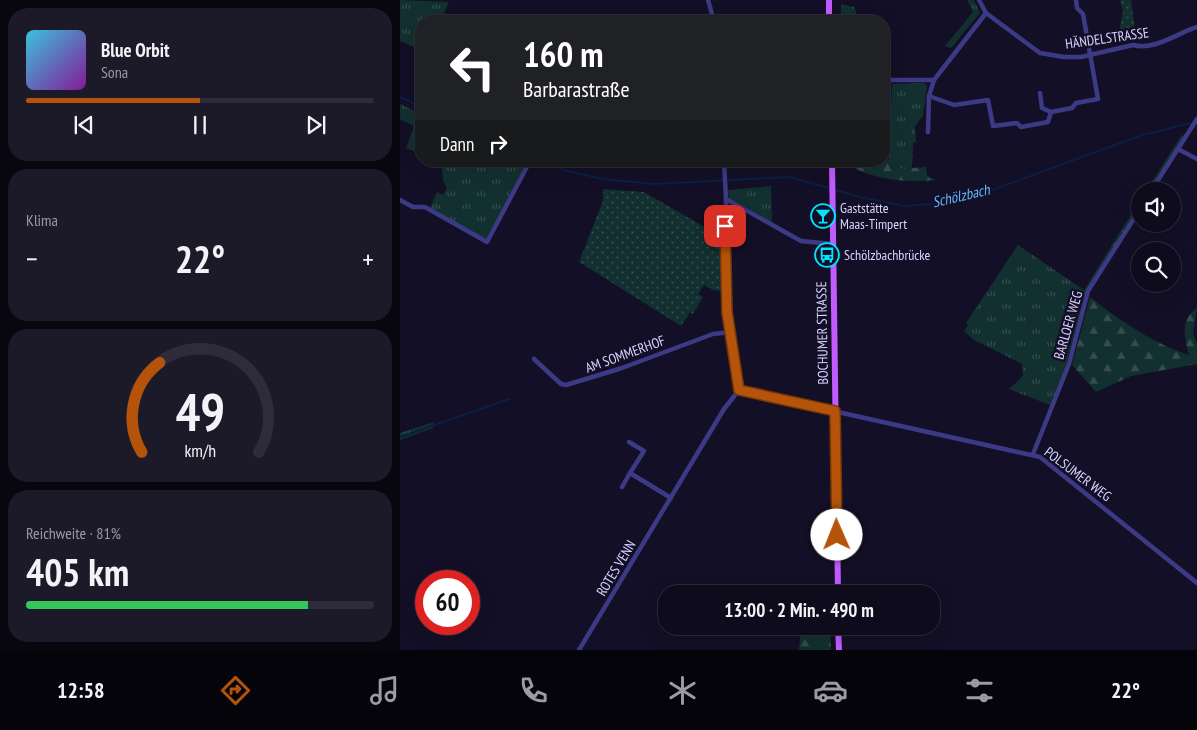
<!DOCTYPE html>
<html lang="de">
<meta charset="utf-8">
<style>
:root{--surface:#0e0b1c;--page:#1c1929;--text:#f1f3f6;--muted:#9b9ba3;--line:#2e2b3b;--accent:#b45309}
body{margin:0;font-family:"PT Sans Narrow",sans-serif;background:var(--page);color:var(--text);height:100vh;display:flex;flex-direction:column;font-size:19px;white-space:nowrap}
*{box-sizing:border-box;margin:0}
p{font-size:16px;color:var(--muted)}
.icon{flex:none;width:28px;height:28px;fill:none;stroke:currentColor;stroke-width:2;stroke-linecap:round;stroke-linejoin:round}
.map{position:relative;flex:1;overflow:hidden}
.sheet{display:flex;flex-direction:column;gap:8px;padding:8px;background:#08060f;width:400px}
.sheet>*{flex:none}
.top-card{position:absolute;left:15px;top:15px;width:475px;height:152px;border-radius:20px;box-shadow:0 5px 20px #0002,0 0 0 1px var(--line);background:#202124;color:#fff;overflow:hidden}
.buttons{position:absolute;left:731px;top:182px;display:grid;gap:10px}
.buttons a{display:grid;place-items:center;width:50px;height:50px;border-radius:50%;background:var(--surface);box-shadow:0 5px 20px #0002,0 0 0 1px var(--line);font-size:25px}
.speed{position:absolute;left:15px;top:570px;display:flex;gap:10px;font-size:25px;font-weight:700;text-align:center}
.speed>*{display:grid;place-content:center;width:65px;height:65px;border-radius:50%;background:var(--surface);box-shadow:0 5px 20px #0002,0 0 0 1px var(--line);line-height:1}
.speed .limit{border:8px solid #d22;background:#fff;color:#111}
.pin{position:absolute;display:grid;place-items:center;width:42px;height:42px;color:#fff;margin:-21px;border-radius:10px;box-shadow:0 2px 8px #0006}
.me{position:absolute;width:55px;margin:-28px;rotate:359deg;stroke-linejoin:round;filter:drop-shadow(0 0 4px #0008)}
.turn{display:flex;align-items:center;gap:18px;height:105px;padding:0 25px;font-size:22px}
.turn .icon{width:65px;height:65px;stroke-width:2.5}
.turn b{display:block;font-size:35px;line-height:42px}
.then{display:flex;align-items:center;height:48px;padding:0 25px;background:#0003;gap:10px;font-size:19px}
.big{font-size:38px;font-weight:700;line-height:1.1}
.sheet .tile{flex:1;display:flex;flex-direction:column;justify-content:center;gap:8px;min-width:0;padding:0 18px;border-radius:20px;background:var(--page)}
.sheet .dial{align-items:center;gap:0}
.dial svg{height:130px;overflow:visible;fill:none;stroke:var(--line);stroke-width:7;stroke-linecap:round;text-anchor:middle}
.dial text{fill:var(--text);stroke:none}
.song{display:flex;align-items:center;gap:15px}
.cover{width:60px;height:60px;border-radius:8px;background:linear-gradient(135deg,hsl(190 70% 55%),hsl(290 70% 35%))}
.played{height:5px;border-radius:2px;background:linear-gradient(90deg,var(--accent) 50%,var(--line) 50%)}
.keys{display:flex;justify-content:space-around;direction:ltr}
.heat{display:flex;justify-content:space-between;align-items:center;font-size:28px;direction:ltr}
.charge{height:8px;border-radius:4px;background:linear-gradient(90deg,#34c759 81%,var(--line) 0)}
.trip{position:absolute;left:258px;top:585px;width:282px;height:50px;border-radius:20px;background:var(--surface);box-shadow:0 5px 20px #0002,0 0 0 1px var(--line);font-weight:700;line-height:50px;text-align:center}
.menu{display:flex;height:80px;justify-content:space-around;align-items:center;background:#06040b;color:var(--muted)}
.menu .icon{width:35px;height:35px}
.menu .active{color:var(--accent)}
.menu b{font-size:22px;color:var(--text)}
main{display:flex;flex:1;min-height:0}
.map>svg:first-child{display:block}
.grass{fill:url(#grass-tufts)}
.forest{fill:url(#forest-firs)}
.park{fill:url(#park-dots)}
.pitch{fill:#12302f}
.lines{fill:none;stroke-linecap:round;stroke-linejoin:round}
.stream{stroke:#0a1f44;stroke-width:2}
.street{stroke:#3d3a85;stroke-width:4.5}
.primary{stroke:#c25bff;stroke-width:6}
.route-casing{stroke:#753606;stroke-width:12}
.route{stroke:#b45309;stroke-width:9}
.labels{text-anchor:middle;stroke-width:5;stroke-linejoin:round;paint-order:stroke}
.street-label{font-size:14px;fill:#d9d4ff;stroke:#130f26}
.poi-label{font-size:14px;fill:#d9d4ff;stroke:#130f26;text-anchor:start}
.water-label{font-size:15px;font-style:italic;fill:#62b6ff;stroke:#130f26}
</style>
<main>
<section class="sheet">
<div class="tile">
<div class="song"><i class="cover"></i><div><b>Blue Orbit</b><p>Sona</p></div></div>
<div class="played"></div>
<div class="keys"><svg class="icon" aria-label="previous" viewBox="0 0 24 24"><path d="M18 5L8 12l10 7zM5 5v14"/></svg><svg class="icon" aria-label="pause" viewBox="0 0 24 24"><path d="M8 5v14M16 5v14"/></svg><svg class="icon" aria-label="next" viewBox="0 0 24 24"><path d="M6 5l10 7-10 7zM19 5v14"/></svg></div>
</div>
<div class="tile"><p>Klima</p>
<div class="heat"><a>−</a><b class="big">22°</b><a>+</a></div>
</div>
<div class="tile dial"><svg viewBox="0 0 100 80">
<path d="M14 69A42 42 0 1 1 86 69"/>
<path d="M14 69A42 42 0 0 1 25 14" stroke="#b45309"/>
<text x="50" y="56" font-size="32" font-weight="700">49</text>
<text x="50" y="72" font-size="11">km/h</text>
</svg></div>
<div class="tile"><p>Reichweite · 81%</p><b class="big">405 km</b><div class="charge"></div></div>
</section>
<div class="map">
<svg width="797" height="650" viewBox="0 0 797 650">
<defs>
<pattern id="grass-tufts" width="24" height="20" patternUnits="userSpaceOnUse" patternTransform="scale(1.25)"><rect width="24" height="20" fill="#12302f"/><path d="M3 7l-1-3M5 7V3M7 7l1-3M15 17l-1-3M17 17v-4M19 17l1-3" fill="none" stroke="#344d4e"/></pattern>
<pattern id="forest-firs" width="22" height="20" patternUnits="userSpaceOnUse" patternTransform="scale(1.25)"><rect width="22" height="20" fill="#12302f"/><path d="M5 1l3.5 6h-7zM16 11l3.5 6h-7z" fill="#344d4e"/></pattern>
<pattern id="park-dots" width="8" height="8" patternUnits="userSpaceOnUse" patternTransform="scale(1.25)"><rect width="8" height="8" fill="#12302f"/><path d="M2 2h.1M6 6h.1" fill="none" stroke="#344d4e" stroke-width="1.8" stroke-linecap="round"/></pattern>
</defs>
<rect width="100%" height="100%" fill="#130f26"/>
<g class="grass">
<polygon points="0,0 49,2 41,21 21,21 21,50 0,41"/>
<polygon points="567,0 574,0 580,13 551,48 545,46 573,12"/>
<polygon points="441,4 454,7 456,11 456,21 441,21"/>
<polygon points="492,84 524,83 527,86 523,116 515,126 516,142 513,143 512,170 489,166"/>
<polygon points="0,104 21,114 21,119 17,118 14,126 0,119"/>
<polygon points="784,135 749,191 746,191 781,136"/>
<polygon points="41,161 127,162 86,239 82,239 30,208 37,192 43,195 47,188 43,180"/>
<polygon points="328,161 419,161 426,165 426,167 361,161"/>
<polygon points="371,186 372,222 329,198 328,190"/>
<polygon points="740,200 740,205 686,291 663,376 650,405 609,389 623,376 622,364 574,340 564,331 568,325 566,323 618,245 684,290"/>
<polygon points="34,422 33,428 0,440 0,433"/>
</g>
<g class="forest">
<path d="M 484,159 L 489,159 L 489,166 L 511,170 L 512,168 L 526,167 L 527,176 L 536,180 C 505,183 469,180 443,161 L 484,161 Z"/>
<path d="M 690,297 C 719,320 754,344 789,355 C 785,339 779,320 797,308 L 793,334 L 797,344 L 797,364 L 731,376 L 696,392 L 672,365 Z"/>
<polygon points="401,626 430,626 431,650 399,650"/>
</g>
<g class="park">
<polygon points="720,0 731,0 736,37 734,39 717,43 723,11"/>
<polygon points="203,189 244,192 322,237 323,291 313,290 304,285 298,294 303,297 293,314 290,312 281,326 179,262 203,201"/>
</g>
<polygon class="pitch" points="17,117 21,119 21,154 6,148"/>
<g class="lines">
<g class="stream">
<polyline points="0,97 21,107"/>
<path d="M 141,161 L 167,171 L 203,179 L 254,184 L 390,177 L 460,197 L 504,206 L 547,203 L 581,194 L 745,134 C 762,132 776,125 793,123"/>
<polyline points="0,437 109,399"/>
</g>
<g class="street">
<polyline points="308,0 314,21"/>
<path d="M 579,0 L 586,13 L 640,53 L 664,57 L 681,57 L 733,45 C 754,51 778,33 797,27"/>
<polyline points="640,93 642,108 651,112"/>
<polyline points="529,96 554,105 588,100 593,126 617,123 621,127 648,122 651,112 672,108 676,103 698,99 683,14 677,8 676,0"/>
<polyline points="487,128 487,80 534,80"/>
<polyline points="528,132 529,96 534,80 586,13"/>
<polyline points="778,149 797,159"/>
<polyline points="232,161 261,163 295,161"/>
<polyline points="324,161 326,199 325,291 339,390"/>
<polyline points="751,191 797,119"/>
<polyline points="326,199 401,241 433,244"/>
<polyline points="0,200 13,207 25,207 87,242 130,161"/>
<polyline points="134,359 161,384 166,385 222,368 313,334 331,332"/>
<polyline points="339,390 640,457 797,583"/>
<polyline points="229,442 244,451 230,473 271,498"/>
<polyline points="633,454 669,364 688,291 740,209"/>
<polyline points="222,487 230,473"/>
<polyline points="179,650 324,409 339,390"/>
</g>
<g class="primary">
<polyline points="429,0 429,21"/>
<polyline points="432,161 438,594"/>
<polyline points="438,626 439,650"/>
</g>
</g>
<g class="lines">
<g class="route-casing">
<polyline id="route" points="325,226 327,312 339,390 435,411 437,535"/>
</g>
<use href="#route" class="route"/>
</g>
<defs>
<g id="bar-ring" transform="scale(1.25)"><circle r="9.5" fill="#130f26" stroke="#00e5ff" stroke-width="1.5"/><path d="M-6-5H6L.8 .8V4.5H3.5V6h-7V4.5H-.8V.8Z" fill="#00e5ff"/></g>
<g id="bus-ring" transform="scale(1.25)"><circle r="9.5" fill="#130f26" stroke="#00e5ff" stroke-width="1.5"/><path d="M-5-6H5V4H4V6H2V4H-2V6H-4V4H-5ZM-3.5-4V0h7V-4ZM-3.5 1.2v1.5H-2V1.2ZM2 1.2v1.5H3.5V1.2Z" fill="#00e5ff"/></g>
</defs>
<g fill-rule="evenodd">
<use href="#bar-ring" x="423" y="216"/>
<use href="#bus-ring" x="427" y="255"/>
</g>
<g class="labels">
<g class="street-label">
<text transform="translate(707 38) rotate(-8)" y="5">HÄNDELSTRASSE</text>
<text transform="translate(668 325) rotate(-74)" y="5">BARLOER WEG</text>
<text transform="translate(422 333) rotate(-91)" y="5">BOCHUMER STRASSE</text>
<text transform="translate(225 354) rotate(-20)" y="5">AM SOMMERHOF</text>
<text transform="translate(678 474) rotate(37)" y="5">POLSUMER WEG</text>
<text transform="translate(216 568) rotate(-59)" y="5">ROTES VENN</text>
</g>
<g class="poi-label">
<text x="440" y="213">Gaststätte<tspan x="440" dy="16">Maas-Timpert</tspan></text>
<text x="444" y="260">Schölzbachbrücke</text>
</g>
<g class="water-label">
<text transform="translate(561 196) rotate(-13)" y="5">Schölzbach</text>
</g>
</g>
</svg>
<div class="buttons">
<a><svg class="icon" aria-label="sound" viewBox="0 0 24 24"><path d="M4 9h4l5-4v14l-5-4H4zM17 9q2 3 0 6"/></svg></a>
<a><svg class="icon" aria-label="search" viewBox="0 0 24 24"><circle cx="10" cy="10" r="6"/><path d="M15 15l6 6"/></svg></a>
</div>
<div class="speed"><div class="limit">60</div></div>
<div class="pin" style="left:325px;top:226px;background:#d93025"><svg class="icon" aria-label="arrive" viewBox="0 0 24 24"><path d="M6 21V4h12l-3 4 3 4H6"/></svg></div>
<svg class="me" style="left:437px;top:535px" viewBox="-20 -20 40 40"><circle r="19" fill="#fff"/><path d="M0-13L10 11 0 6-10 11z" fill="#b45309"/></svg>
<div class="trip">13:00 · 2 Min. · 490 m</div>
<div class="top-card">
<div class="turn"><svg class="icon" aria-label="left" viewBox="0 0 24 24"><path d="M17 20v-9H6M10 6l-5 5 5 5"/></svg><div><b>160 m</b>Barbarastraße</div></div>
<div class="then">Dann<svg class="icon" aria-label="right" viewBox="0 0 24 24"><path d="M7 20v-9h11M14 6l5 5-5 5"/></svg></div>
</div>
</div>
</main>
<nav class="menu">
<b>12:58</b>
<svg class="icon active" aria-label="directions" viewBox="0 0 24 24"><path d="M12 3l9 9-9 9-9-9zM9 14v-3h6M13 9l2 2-2 2"/></svg>
<svg class="icon" aria-label="music" viewBox="0 0 24 24"><path d="M9 18V5l10-2v13"/><circle cx="6" cy="18" r="3"/><circle cx="16" cy="16" r="3"/></svg>
<svg class="icon" aria-label="phone" viewBox="0 0 24 24"><path d="M5 4h4l2 5-3 2q2 4 5 5l2-3 5 2v4C11 20 4 13 5 4z"/></svg>
<svg class="icon" aria-label="climate" viewBox="0 0 24 24"><path d="M12 3v18M4 7l16 10M4 17L20 7"/></svg>
<svg class="icon" aria-label="car" viewBox="0 0 24 24"><path d="M5 17H2v-5l4-1 3-4h7l3 4 3 1v5h-3M9 17h6M6 11h13"/><circle cx="7" cy="17" r="2"/><circle cx="17" cy="17" r="2"/></svg>
<svg class="icon" aria-label="filters" viewBox="0 0 24 24"><path d="M4 7h16M4 17h16"/><circle cx="9" cy="7" r="2"/><circle cx="15" cy="17" r="2"/></svg>
<b>22°</b>
</nav>
